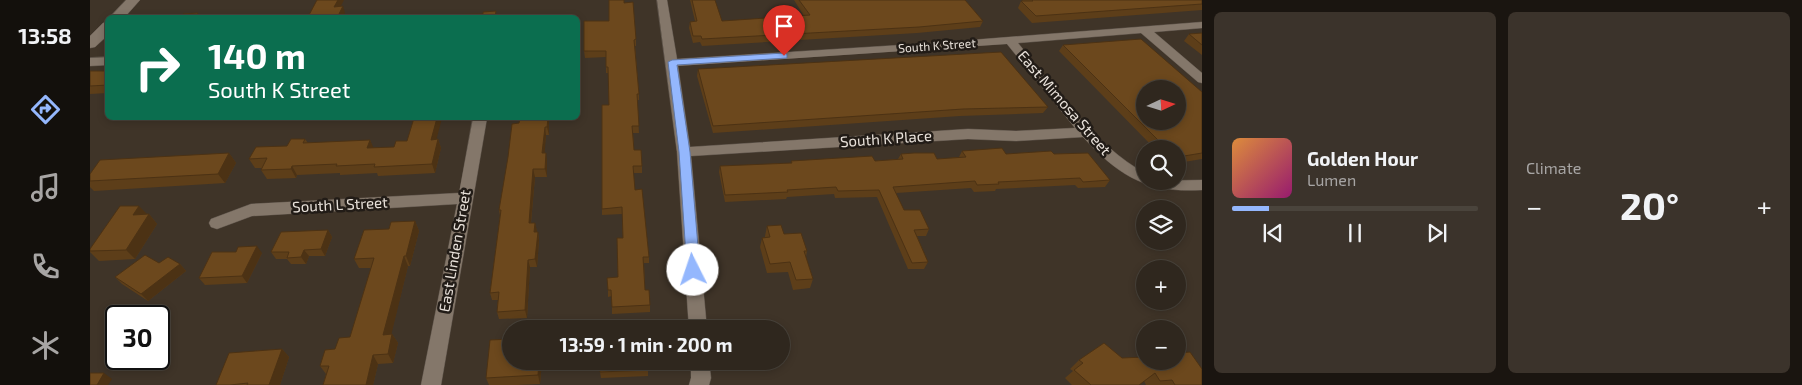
<!DOCTYPE html>
<meta charset="utf-8">
<style>
:root{--surface:#2f271e;--page:#3b332b;--text:#f1f3f6;--muted:#a7a5a4;--line:#4a443c;--accent:#94b7fd}
body{margin:0;font-family:"Exo 2",sans-serif;background:var(--page);color:var(--text);height:100vh;display:flex;flex-direction:column;font-size:19px;white-space:nowrap}
*{box-sizing:border-box;margin:0}
p{font-size:16px;color:var(--muted)}
.icon{flex:none;width:28px;height:28px;fill:none;stroke:currentColor;stroke-width:2;stroke-linecap:round;stroke-linejoin:round}
.map{position:relative;flex:1;overflow:hidden}
.details{display:flex;flex-direction:column;gap:12px;padding:12px;background:#1a1510;width:600px}
.details>*{flex:none}
.banner{position:absolute;left:15px;top:15px;width:475px;height:105px;border-radius:8px;box-shadow:0 2px 8px #0003,0 0 0 1px var(--line);background:#0b6e4f;color:#fff;overflow:hidden}
.needle{width:32px;rotate:86deg}
.tools{position:absolute;left:1046px;top:80px;display:grid;gap:10px}
.tools a{display:grid;place-items:center;width:50px;height:50px;border-radius:50%;background:var(--surface);box-shadow:0 2px 8px #0003,0 0 0 1px var(--line);font-size:25px}
.speed{position:absolute;left:15px;top:305px;display:flex;gap:10px;font-size:25px;font-weight:700;text-align:center}
.speed>*{display:grid;place-content:center;width:65px;height:65px;border-radius:50%;background:var(--surface);box-shadow:0 2px 8px #0003,0 0 0 1px var(--line);line-height:1}
.speed .limit{border:2px solid #111;border-radius:8px;background:#fff;color:#111}
.pin{position:absolute;display:grid;place-items:center;width:42px;height:42px;color:#fff;margin:-51px -21px;border-radius:50% 50% 50% 0;rotate:-45deg;box-shadow:0 0 5px #0007}
.pin .icon{rotate:45deg}
.me{position:absolute;width:55px;margin:-28px;rotate:356deg;stroke-linejoin:round;filter:drop-shadow(0 0 4px #0008)}
.turn{display:flex;align-items:center;gap:18px;height:105px;padding:0 20px;font-size:22px}
.turn .icon{width:65px;height:65px;stroke-width:2.5}
.turn b{display:block;font-size:35px;line-height:42px}
.big{font-size:38px;font-weight:700;line-height:1.1}
.details .card{flex:1;display:flex;flex-direction:column;justify-content:center;gap:8px;min-width:0;padding:0 18px;border-radius:8px;background:var(--page)}
.song{display:flex;align-items:center;gap:15px}
.cover{width:60px;height:60px;border-radius:8px;background:linear-gradient(135deg,hsl(30 70% 55%),hsl(320 70% 35%))}
.played{height:5px;border-radius:2px;background:linear-gradient(90deg,var(--accent) 15%,var(--line) 15%)}
.keys{display:flex;justify-content:space-around;direction:ltr}
.heat{display:flex;justify-content:space-between;align-items:center;font-size:28px;direction:ltr}
.details .tiles{flex:1;display:grid;gap:12px;grid-template-columns:repeat(2,1fr)}
.trip{position:absolute;left:412px;top:320px;width:288px;height:50px;border-radius:25px;background:var(--surface);box-shadow:0 2px 8px #0003,0 0 0 1px var(--line);font-weight:700;line-height:50px;text-align:center}
main{display:flex;flex:1;min-height:0}
.tabs{display:flex;flex-direction:column;width:90px;justify-content:space-around;align-items:center;background:#13100c;color:var(--muted)}
.tabs .icon{width:35px;height:35px}
.tabs .selected{color:var(--accent)}
.tabs b{font-size:22px;color:var(--text)}
.map>svg:first-child{display:block}
.lines{fill:none;stroke-linecap:round;stroke-linejoin:round}
.minor-casing{stroke:#5c5249;stroke-width:1}
.tertiary-casing{stroke:#5c5249;stroke-width:1}
.minor{fill:#84776a;fill-rule:evenodd}
.tertiary{fill:#84776a;fill-rule:evenodd}
.wall{fill:#5d3e19}
.shaded-wall{fill:#4c3214}
.building{fill:#6c481d;stroke:#4c3214;fill-rule:evenodd}
.route{fill:#94b7fd;stroke:#6077a4}
.labels{text-anchor:middle;stroke-width:5;stroke-linejoin:round;paint-order:stroke}
.far-street-label{font-size:12px;fill:#e8e1da;stroke:#221c17}
.street-label{font-size:15px;fill:#e8e1da;stroke:#221c17}
</style>
<main>
<nav class="tabs">
<b>13:58</b>
<svg class="icon selected" aria-label="directions" viewBox="0 0 24 24"><path d="M12 3l9 9-9 9-9-9zM9 14v-3h6M13 9l2 2-2 2"/></svg>
<svg class="icon" aria-label="music" viewBox="0 0 24 24"><path d="M9 18V5l10-2v13"/><circle cx="6" cy="18" r="3"/><circle cx="16" cy="16" r="3"/></svg>
<svg class="icon" aria-label="phone" viewBox="0 0 24 24"><path d="M5 4h4l2 5-3 2q2 4 5 5l2-3 5 2v4C11 20 4 13 5 4z"/></svg>
<svg class="icon" aria-label="climate" viewBox="0 0 24 24"><path d="M12 3v18M4 7l16 10M4 17L20 7"/></svg>
</nav>
<div class="map">
<svg width="1112" height="385" viewBox="0 0 1112 385">
<rect width="100%" height="100%" fill="#3f3428"/>
<g class="lines">
<g class="minor-casing">
<g id="minor">
<path d="M 567,0 L 577,0 L 587,59 L 843,43 L 1112,22 L 1112,28 L 1064,32 L 1112,73 L 1112,83 L 1108,82 L 1051,33 L 928,43 C 963,86 1006,147 1055,173 L 1055,181 L 1112,180 L 1112,190 C 1057,193 1030,177 993,137 L 926,141 L 878,139 L 601,156 L 617,329 L 599,329 L 587,152 ZM 917,44 L 985,128 L 926,131 L 878,129 L 600,147 L 588,66 Z"/>
<polygon points="18,57 18,65 0,66 0,58"/>
<polygon points="383,118 397,118 351,385 331,385 367,204 162,216 127,229 121,227 119,223 121,219 161,204 369,193"/>
<polygon points="601,361 619,361 621,378 619,385 599,385 601,378"/>
</g>
</g>
<g class="tertiary-casing">
<g id="tertiary">
<polygon points="36,0 50,0 34,18 19,18"/>
<polygon points="18,22 18,35 5,47 0,48 0,36 13,23"/>
</g>
</g>
<use href="#minor" class="minor"/>
<use href="#tertiary" class="tertiary"/>
</g>
<g class="wall">
<polygon points="600,0 602,0 632,21 714,16 704,0 875,0 893,21 890,27 827,33 612,46 610,42 603,43 599,28 600,22 605,21"/>
<polygon points="932,0 1112,0 1112,10 942,23 928,8 931,1 933,1"/>
<polygon points="534,3 546,39 546,46 545,46 549,94 549,100 547,100 549,133 543,133 544,150 552,166 552,173 543,173 545,190 559,257 559,263 554,263 555,290 560,305 560,312 522,314 522,296 518,297 518,290 528,277 533,238 532,214 512,215 512,209 519,105 518,73 516,73 516,57 495,58 494,51"/>
<polygon points="1112,33 1112,55 1094,41 1099,34"/>
<polygon points="973,45 1112,92 1112,159 1088,163 1088,149 1065,149 969,51"/>
<polygon points="608,69 958,107 953,113 870,116 623,133 607,76"/>
<polygon points="0,71 18,71 18,93 0,94"/>
<polygon points="430,118 459,118 459,135 456,135 454,153 457,161 457,177 445,177 441,223 445,223 447,232 448,232 449,240 447,267 440,267 437,318 409,319 407,312 408,300 402,300 400,293 410,216 409,210 429,123"/>
<polygon points="215,139 218,143 280,140 283,148 304,147 348,139 351,148 345,173 288,176 287,173 250,175 250,173 207,175 206,178 177,179 171,170 172,168 165,168 159,159 197,146"/>
<polygon points="872,151 916,154 964,154 1020,180 1015,187 988,188 985,185 906,189 905,191 884,192 881,188 806,193 814,210 839,229 836,236 827,236 838,262 834,269 818,269 787,197 745,198 744,194 697,197 696,199 635,202 629,172 630,166 701,163 701,161 785,161 808,159 811,154 847,159 869,157"/>
<polygon points="139,153 146,163 135,183 4,191 0,187 0,174"/>
<polygon points="57,214 59,214 67,224 45,259 9,261 0,252 0,249"/>
<polygon points="325,221 329,231 320,266 318,266 301,334 302,334 308,343 303,363 288,364 283,385 233,385 236,374 230,366 245,349 260,337 281,268 269,268 264,259 299,229"/>
<polygon points="677,226 717,251 716,257 723,279 720,288 703,290 698,272 677,273 670,247 672,238 675,237 675,236"/>
<polygon points="238,230 242,237 235,256 219,256 216,264 201,264 197,259 186,259 181,252"/>
<polygon points="172,253 157,283 115,285 109,278"/>
<polygon points="69,263 90,264 96,271 58,301 32,284 25,277"/>
<polygon points="192,349 199,357 190,385 126,385"/>
<polygon points="1032,358 1112,385 1056,385 1054,381 1049,385 982,385 975,378 983,371 980,369 989,360"/>
<polygon points="421,361 452,361 450,384 427,385 399,385 396,378"/>
<polygon points="558,361 558,376 511,378 510,372"/>
</g>
<g class="shaded-wall">
<polygon points="248,0 254,0 247,14 244,7"/>
<polygon points="253,6 255,13 253,18 247,18"/>
<polygon points="347,118 352,118 344,149 341,140"/>
<polygon points="458,118 459,118 459,135 457,127"/>
<polygon points="455,127 456,135 454,161 452,153"/>
<polygon points="348,139 351,148 345,173 342,164"/>
<polygon points="280,140 284,149 277,148"/>
<polygon points="139,153 146,163 135,183 128,174"/>
<polygon points="456,153 457,161 457,177 455,169"/>
<polygon points="202,166 207,175 206,178 201,169"/>
<polygon points="443,169 445,177 440,231 439,223"/>
<polygon points="49,206 58,215 43,215"/>
<polygon points="59,214 67,224 45,259 36,250"/>
<polygon points="325,221 329,231 320,266 316,256"/>
<polygon points="445,223 447,231 446,240 444,232"/>
<polygon points="238,230 242,237 235,256 231,249"/>
<polygon points="448,232 449,240 447,267 445,259"/>
<polygon points="167,246 172,253 157,283 152,276"/>
<polygon points="214,250 219,256 216,264 211,257"/>
<polygon points="314,256 318,266 299,344 293,335"/>
<polygon points="438,260 440,267 437,318 435,310"/>
<polygon points="90,264 96,271 58,301 51,294"/>
<polygon points="302,334 308,343 303,363 298,354"/>
<polygon points="192,349 199,357 190,385 179,385"/>
<polygon points="283,355 288,364 283,385 276,385"/>
<polygon points="449,361 452,361 450,384 448,375"/>
<polygon points="14,373 22,379 18,385 7,385"/>
</g>
<g class="building">
<polygon points="227,0 248,0 244,7 253,6 247,18 77,18 91,17 93,14 108,13 106,17 219,15"/>
<polygon points="519,0 534,0 534,3 543,2 546,39 544,40 549,94 547,94 549,126 542,126 544,150 551,150 552,166 543,166 545,190 552,189 559,257 553,257 555,290 559,290 560,305 522,307 521,290 518,290 517,278 528,277 527,238 533,238 532,207 512,209 512,105 519,105 518,67 516,67 516,51 494,51 494,21 519,21"/>
<polygon points="602,0 625,0 632,21 720,15 709,0 875,0 893,21 829,27 612,39 611,36 603,36 600,22 607,21"/>
<polygon points="942,0 1112,0 1112,4 946,16 931,1 943,1"/>
<polygon points="406,11 405,18 346,18 347,15 393,14 393,12"/>
<polygon points="1112,33 1112,45 1099,34"/>
<path d="M 1051,39 L 1112,92 L 1112,153 L 1088,157 L 1088,149 L 1077,149 L 973,45 ZM 1055,89 L 1088,89 L 1088,121 L 1055,121 Z"/>
<polygon points="911,52 958,107 873,109 623,126 608,69"/>
<polygon points="0,71 18,71 18,85 0,86"/>
<polygon points="324,118 347,118 341,140 348,139 342,164 284,167 285,164 246,166 247,164 202,166 201,169 171,170 177,158 159,159 166,147 197,146 201,139 215,139 213,143 280,140 277,148 304,147 306,141 317,141"/>
<polygon points="430,118 458,118 457,127 455,127 452,153 456,153 455,169 443,169 439,223 445,223 444,232 448,232 445,259 438,260 435,310 407,312 409,292 400,293 411,210 409,210 418,157 422,124 429,123"/>
<polygon points="912,148 916,154 961,151 964,154 998,153 1020,180 993,182 990,178 908,182 909,184 887,185 885,181 803,187 814,210 830,210 839,229 824,230 838,262 822,263 789,190 748,191 746,187 697,190 698,192 635,195 630,166 702,163 701,161 782,156 785,161 813,159 811,154 824,153 844,153 847,159 876,157 872,151"/>
<polygon points="139,153 128,174 0,181 0,174 10,160"/>
<polygon points="30,206 49,206 43,215 59,214 36,250 0,251 0,249"/>
<polygon points="325,221 316,256 314,256 293,335 302,334 298,354 283,355 276,385 233,385 239,366 230,366 235,350 245,349 249,338 260,337 284,258 264,259 274,230 299,229 301,222"/>
<polygon points="691,225 694,234 711,233 717,251 714,251 723,279 706,280 700,262 680,264 672,238 680,237 677,226"/>
<polygon points="238,230 231,249 214,250 211,257 197,258 199,252 181,252 191,232"/>
<polygon points="167,246 152,276 109,278 122,252 146,252 148,247"/>
<polygon points="55,255 69,263 78,257 90,264 51,294 25,277"/>
<polygon points="421,339 421,361 449,361 448,375 396,378 400,340"/>
<polygon points="1014,343 1032,358 1055,357 1055,361 1088,361 1088,353 1100,352 1112,369 1112,385 1085,385 1082,380 1070,381 1065,373 1049,385 1001,385 984,370 993,363 989,360"/>
<polygon points="192,349 179,385 157,385 158,383 140,385 126,385 139,353"/>
<polygon points="510,361 558,361 558,370 510,372"/>
<polygon points="0,373 14,373 7,385 0,385"/>
</g>
<polygon class="route" points="694,53 697,54 697,58 587,65 600,152 610,270 608,274 603,275 599,274 597,270 589,152 578,62 582,60"/>
<g class="labels">
<g class="far-street-label">
<text transform="translate(847 46) rotate(-4)" y="4">South K Street</text>
</g>
<g class="street-label">
<text transform="translate(974 103) rotate(49)" y="5">East Mimosa Street</text>
<text transform="translate(796 139) rotate(-4)" y="5">South K Place</text>
<text transform="translate(250 205) rotate(-3)" y="5">South L Street</text>
<text transform="translate(365 251) rotate(-80)" y="5">East Linden Street</text>
</g>
</g>
</svg>
<div class="tools">
<a><svg class="needle" viewBox="-14 -14 28 28"><path d="M0-13l5 13h-10z" fill="#e53935"/><path d="M0 13l5-13h-10z" fill="#a7a5a4"/></svg></a>
<a><svg class="icon" aria-label="search" viewBox="0 0 24 24"><circle cx="10" cy="10" r="6"/><path d="M15 15l6 6"/></svg></a>
<a><svg class="icon" aria-label="layers" viewBox="0 0 24 24"><path d="M12 4l9 5-9 5-9-5zM3 14l9 5 9-5"/></svg></a>
<a>+</a>
<a>−</a>
</div>
<div class="speed"><div class="limit">30</div></div>
<div class="pin" style="left:694px;top:56px;background:#d93025"><svg class="icon" aria-label="arrive" viewBox="0 0 24 24"><path d="M6 21V4h12l-3 4 3 4H6"/></svg></div>
<svg class="me" style="left:603px;top:270px" viewBox="-20 -20 40 40"><circle r="19" fill="#fff"/><path d="M0-13L10 11 0 6-10 11z" fill="#94b7fd"/></svg>
<div class="trip">13:59 · 1 min · 200 m</div>
<div class="banner">
<div class="turn"><svg class="icon" aria-label="right" viewBox="0 0 24 24"><path d="M7 20v-9h11M14 6l5 5-5 5"/></svg><div><b>140 m</b>South K Street</div></div>
</div>
</div>
<section class="details">
<div class="tiles">
<div class="card">
<div class="song"><i class="cover"></i><div><b>Golden Hour</b><p>Lumen</p></div></div>
<div class="played"></div>
<div class="keys"><svg class="icon" aria-label="previous" viewBox="0 0 24 24"><path d="M18 5L8 12l10 7zM5 5v14"/></svg><svg class="icon" aria-label="pause" viewBox="0 0 24 24"><path d="M8 5v14M16 5v14"/></svg><svg class="icon" aria-label="next" viewBox="0 0 24 24"><path d="M6 5l10 7-10 7zM19 5v14"/></svg></div>
</div>
<div class="card"><p>Climate</p>
<div class="heat"><a>−</a><b class="big">20°</b><a>+</a></div>
</div>
</div>
</section>
</main>
